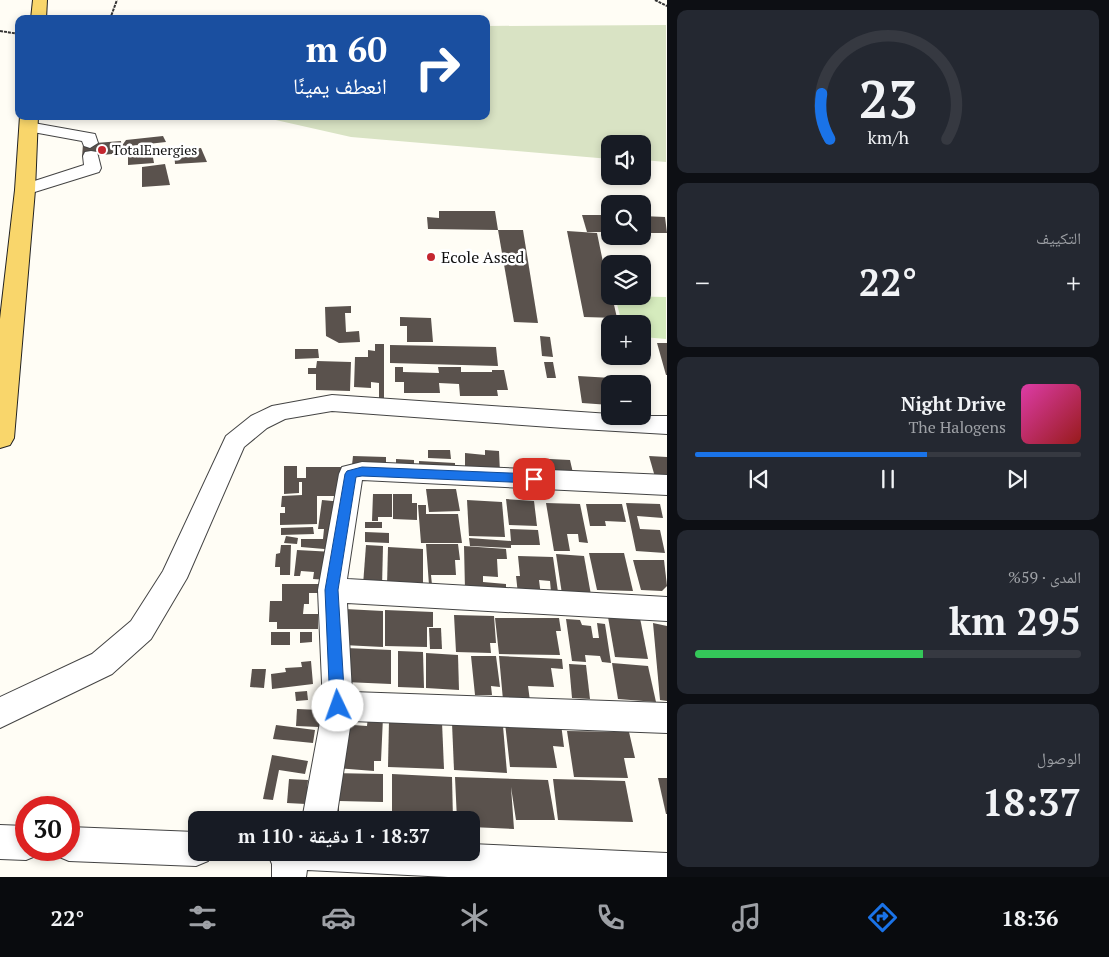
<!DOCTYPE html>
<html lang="ar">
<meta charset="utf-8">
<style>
:root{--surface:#171b24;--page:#242831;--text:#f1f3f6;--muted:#9ea1a6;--line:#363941;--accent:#1a73e8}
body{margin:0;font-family:"PT Serif","Noto Naskh Arabic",serif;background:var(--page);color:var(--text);direction:rtl;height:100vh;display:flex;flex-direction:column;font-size:19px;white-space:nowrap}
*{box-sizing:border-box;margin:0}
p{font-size:16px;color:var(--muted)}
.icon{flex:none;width:28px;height:28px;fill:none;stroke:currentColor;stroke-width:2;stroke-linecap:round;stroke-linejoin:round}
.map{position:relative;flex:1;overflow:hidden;direction:ltr}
.side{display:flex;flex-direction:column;gap:10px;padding:10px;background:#0d0f14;width:442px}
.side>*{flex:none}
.hud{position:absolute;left:15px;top:15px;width:475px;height:105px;border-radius:10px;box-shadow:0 2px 8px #0003;direction:rtl;background:#1a4fa0;color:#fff;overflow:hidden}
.fabs{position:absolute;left:601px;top:135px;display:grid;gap:10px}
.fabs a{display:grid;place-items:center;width:50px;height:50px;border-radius:10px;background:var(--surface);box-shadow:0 2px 8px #0003;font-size:25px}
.speed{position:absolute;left:15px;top:796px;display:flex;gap:10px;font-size:25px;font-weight:700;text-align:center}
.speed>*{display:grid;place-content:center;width:65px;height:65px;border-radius:50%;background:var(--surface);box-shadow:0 2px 8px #0003;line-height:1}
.speed .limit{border:8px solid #d22;background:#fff;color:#111}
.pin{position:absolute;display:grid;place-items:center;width:42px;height:42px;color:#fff;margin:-21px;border-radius:10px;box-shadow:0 2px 8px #0006}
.me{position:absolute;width:55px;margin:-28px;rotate:357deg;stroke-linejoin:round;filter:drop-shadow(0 0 4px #0008)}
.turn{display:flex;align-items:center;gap:18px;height:105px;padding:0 20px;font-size:22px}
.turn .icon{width:65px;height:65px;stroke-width:2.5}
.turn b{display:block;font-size:35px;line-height:42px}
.big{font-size:38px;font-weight:700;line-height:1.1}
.side .tile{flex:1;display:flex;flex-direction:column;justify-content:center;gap:8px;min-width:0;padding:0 18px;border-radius:10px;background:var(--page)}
.side .dial{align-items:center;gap:0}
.dial svg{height:130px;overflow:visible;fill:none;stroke:var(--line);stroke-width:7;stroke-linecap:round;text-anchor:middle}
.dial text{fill:var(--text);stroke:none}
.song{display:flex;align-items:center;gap:15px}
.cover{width:60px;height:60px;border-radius:8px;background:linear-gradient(135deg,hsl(320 70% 55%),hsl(0 70% 35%))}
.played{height:5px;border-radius:2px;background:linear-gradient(90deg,var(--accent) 60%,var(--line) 60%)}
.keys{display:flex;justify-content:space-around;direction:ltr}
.heat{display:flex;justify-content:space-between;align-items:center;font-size:28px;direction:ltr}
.charge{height:8px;border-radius:4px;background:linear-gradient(90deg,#34c759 59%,var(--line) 0)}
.trip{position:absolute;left:188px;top:811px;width:292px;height:50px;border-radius:10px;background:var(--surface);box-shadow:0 2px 8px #0003;font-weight:700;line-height:50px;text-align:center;direction:rtl}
.tabs{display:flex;height:80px;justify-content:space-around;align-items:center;background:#090b0e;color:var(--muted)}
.tabs .icon{width:35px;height:35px}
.tabs .on{color:var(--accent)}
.tabs b{font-size:22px;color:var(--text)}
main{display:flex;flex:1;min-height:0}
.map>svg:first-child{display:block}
.green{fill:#d5ebbd}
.cemetery{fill:#d9e3c4}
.building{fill:#5a524d}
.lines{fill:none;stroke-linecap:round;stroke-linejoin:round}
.minor-casing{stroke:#444;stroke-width:2}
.major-casing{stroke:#222;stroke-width:2}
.path{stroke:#333;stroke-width:2;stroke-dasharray:3 1;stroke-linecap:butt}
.minor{fill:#fff;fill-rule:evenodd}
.major{fill:#f9d66b;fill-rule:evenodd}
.route{fill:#1a73e8;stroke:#114b97}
.poi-dot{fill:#c4262e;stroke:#fff;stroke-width:2}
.labels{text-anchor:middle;stroke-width:5;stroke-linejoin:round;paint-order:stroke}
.far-poi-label{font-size:14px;fill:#111;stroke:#fff;text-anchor:start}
.poi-label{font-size:16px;fill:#111;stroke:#fff;text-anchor:start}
</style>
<main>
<section class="side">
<div class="tile dial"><svg viewBox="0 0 100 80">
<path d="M14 69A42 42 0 1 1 86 69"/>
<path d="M14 69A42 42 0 0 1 9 41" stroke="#1a73e8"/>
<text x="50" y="56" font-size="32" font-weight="700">23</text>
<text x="50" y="72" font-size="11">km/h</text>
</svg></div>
<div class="tile"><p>التكييف</p>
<div class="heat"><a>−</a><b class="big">22°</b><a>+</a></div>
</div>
<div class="tile">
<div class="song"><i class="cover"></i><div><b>Night Drive</b><p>The Halogens</p></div></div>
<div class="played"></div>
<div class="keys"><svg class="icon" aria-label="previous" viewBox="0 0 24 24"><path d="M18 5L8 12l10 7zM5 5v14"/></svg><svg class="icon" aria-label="pause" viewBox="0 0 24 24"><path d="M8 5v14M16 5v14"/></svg><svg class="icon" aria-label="next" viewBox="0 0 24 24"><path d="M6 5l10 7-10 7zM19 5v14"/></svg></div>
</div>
<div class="tile"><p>المدى · 59%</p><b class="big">295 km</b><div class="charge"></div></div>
<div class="tile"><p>الوصول</p><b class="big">18:37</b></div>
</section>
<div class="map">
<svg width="667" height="877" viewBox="0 0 667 877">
<rect width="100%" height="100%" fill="#fffdf5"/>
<polygon class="green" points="615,296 666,297 666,339 643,337 642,324 622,324"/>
<polygon class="cemetery" points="666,25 666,162 643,160 642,144 610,144 610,159 351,137 258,116 486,116 486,26"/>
<g class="building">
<polygon points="163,136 166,142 121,147 126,140"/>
<polygon points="121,141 122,153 82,157 83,144"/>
<polygon points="151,147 154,163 128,165 128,149"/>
<polygon points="201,148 207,162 175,164 174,151"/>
<polygon points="165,164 170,185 142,187 142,167"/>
<polygon points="439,211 495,211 498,230 428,229 427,217 439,218"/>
<polygon points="582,215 610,215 610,232 587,232"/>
<polygon points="642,216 665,217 667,233 642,233"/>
<polygon points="498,230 523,230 538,323 514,322"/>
<polygon points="567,231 597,233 610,296 612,296 617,318 584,317"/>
<polygon points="351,306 351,313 345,313 346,332 359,331 360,342 339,343 326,336 325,307"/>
<polygon points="400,317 431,318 433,342 407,342 407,326 400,326"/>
<polygon points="540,336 550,337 553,357 542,356"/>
<polygon points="657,343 667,343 667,375 666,375"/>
<polygon points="375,344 384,344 384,398 379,398 379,383 371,382 371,388 354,387 355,357 368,357 368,350 375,351"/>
<polygon points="390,345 496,347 498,366 390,363"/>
<polygon points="295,349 318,349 319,358 295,359"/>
<polygon points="317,361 351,362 350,391 316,390 316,374 308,374 308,368 316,368"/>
<polygon points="544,362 553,362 556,378 547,378"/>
<polygon points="395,367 403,367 403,372 439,373 438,367 461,367 461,372 492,372 492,370 504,370 508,390 497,390 498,396 460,396 459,384 439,383 440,393 404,393 404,382 395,382"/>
<polygon points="578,376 645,380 651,407 642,407 642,384 610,384 610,405 582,403"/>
<polygon points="428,450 450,450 451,459 428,458"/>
<polygon points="485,450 499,451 500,473 465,470 465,453 485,455"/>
<polygon points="353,456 386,457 386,466 352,465"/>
<polygon points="649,456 667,457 667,478 655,477"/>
<polygon points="530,458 570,460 573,473 532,471"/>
<polygon points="396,459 414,460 414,468 396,467"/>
<polygon points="419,461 455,463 455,470 419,470"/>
<polygon points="284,466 297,466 297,478 306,478 306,467 344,467 344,477 339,496 317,496 317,524 280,525 280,513 285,513 285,507 281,507 282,496 302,495 302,482 299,482 299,493 284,494"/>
<polygon points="426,489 456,489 460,511 429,512"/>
<polygon points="373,494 392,494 392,517 378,517 378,521 372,521"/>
<polygon points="393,494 412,494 412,503 417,503 417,520 393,519"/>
<polygon points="506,499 534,501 537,526 509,525"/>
<polygon points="322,500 343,502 336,550 301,547 301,539 323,539 324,529 318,529"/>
<polygon points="467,500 502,502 505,537 469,536"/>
<polygon points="546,503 580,504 588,543 579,542 578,534 567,534 570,551 554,551"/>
<polygon points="626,503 660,504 663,518 637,516 640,529 660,530 665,553 636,551"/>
<polygon points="586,504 622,504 626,522 605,521 606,526 590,526"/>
<polygon points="418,505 426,505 426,514 458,514 462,543 421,543"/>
<rect x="365" y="522" width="17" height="6"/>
<polygon points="313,527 314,534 281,535 281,528"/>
<polygon points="510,529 538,530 540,545 511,545 511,548 470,546 469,538 511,541"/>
<polygon points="365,532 389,533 389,543 365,542"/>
<polygon points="286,536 298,538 297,544 284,543"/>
<polygon points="426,544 458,544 460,560 455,560 456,575 431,575 432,585 429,585"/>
<polygon points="281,545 291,545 290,575 280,575 280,567 275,567 276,554 280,553"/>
<polygon points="366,545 383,546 382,587 363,585"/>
<polygon points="464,546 506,549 507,559 497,559 498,577 483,576 483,582 506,584 506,593 465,590"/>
<polygon points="388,547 423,549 423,588 387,586"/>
<polygon points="297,550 334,552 328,580 313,579 314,572 301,571 300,576 294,576"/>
<polygon points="589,553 624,553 633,591 597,590"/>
<polygon points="556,554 584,556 591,595 562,594"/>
<polygon points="518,556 553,557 558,592 551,592 550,581 539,580 541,596 518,594 516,576 520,576"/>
<polygon points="633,560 664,560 667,586 662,591 641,590"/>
<polygon points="282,584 318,584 318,593 309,593 309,604 304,604 303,614 318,614 318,629 277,629 277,622 269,622 270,601 282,601"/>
<polygon points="345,609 383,611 383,647 343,645"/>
<polygon points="385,610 433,612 433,627 427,627 427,647 385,646"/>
<polygon points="454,615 494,616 496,643 490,643 491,653 456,652"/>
<polygon points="608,617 640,618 648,659 615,657"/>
<polygon points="495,618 559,618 561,631 556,631 560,655 499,654"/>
<polygon points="566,619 580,620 582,625 591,626 593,638 599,638 597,623 605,624 611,663 602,662 600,656 585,655 586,662 572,661"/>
<polygon points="653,623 667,626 667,701 660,700"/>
<polygon points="429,628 441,628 442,649 430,649"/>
<rect x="271" y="632" width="19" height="13"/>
<polygon points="300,632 312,632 312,642 300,643"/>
<polygon points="346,648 391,650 391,684 345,682"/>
<polygon points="398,651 423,652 424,688 398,687"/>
<polygon points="426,653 458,655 459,690 426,688"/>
<polygon points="471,656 496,656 500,687 491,686 492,695 475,695"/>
<polygon points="499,656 562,659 563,669 551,668 554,687 528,686 530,701 503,700"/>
<polygon points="311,661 313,684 272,689 271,674 286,672 285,668 302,667 301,662"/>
<polygon points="612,663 648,666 656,702 618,699"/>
<polygon points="569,664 586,665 590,699 572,698"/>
<polygon points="252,669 266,669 264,688 250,687"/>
<polygon points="307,691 308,700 296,701 295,692"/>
<polygon points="297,709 320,710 319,727 296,726"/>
<polygon points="368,716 383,717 381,761 374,761 374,771 336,768 339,724 367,726"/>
<polygon points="389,720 442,722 444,769 388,767"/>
<polygon points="452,723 503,726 507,773 454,770"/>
<polygon points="505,723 561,724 564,747 553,746 557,768 510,767"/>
<polygon points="276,725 315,730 313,743 273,739"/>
<polygon points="567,731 629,732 635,758 624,758 628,778 574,777"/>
<polygon points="272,755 308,761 305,774 279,770 273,800 263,799"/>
<polygon points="331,773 383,774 383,802 339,801 339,814 330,814"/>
<polygon points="392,774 452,777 453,820 392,820"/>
<polygon points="455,777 548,780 555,820 516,820 511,787 514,829 471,827 471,820 457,820"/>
<polygon points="658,778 667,778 667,814 666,814"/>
<polygon points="289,779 308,780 306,804 287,803"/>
<polygon points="553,779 625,781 633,822 558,820"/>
</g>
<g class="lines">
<g class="minor-casing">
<g id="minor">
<polygon points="28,122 95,134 98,143 90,148 84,146 82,141 22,130 20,127"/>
<polygon points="91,151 97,152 101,168 99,172 25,195 19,194 16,190 19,186 84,165 83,156 85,152"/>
<polygon points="332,395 610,414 610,416 667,416 667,434 564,428 332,411 285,419 267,428 244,447 187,578 151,639 112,674 0,728 0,697 92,654 131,621 163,571 226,436 251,416 272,406"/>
<polygon points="362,462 667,475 667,495 362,480 347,579 667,597 667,621 347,603 352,692 667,703 667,733 351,721 336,820 302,820 323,706 318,590 339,474 342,467"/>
<polygon points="0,825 26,826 26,850 40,850 38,855 26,860 0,859"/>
<polygon points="69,827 196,832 196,852 212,852 208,861 196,866 69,861 57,856 54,850 69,850"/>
<polygon points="471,844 667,853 667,877 448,877 307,870 306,877 272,877 272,864 267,852 471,852"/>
</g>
</g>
<g class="major-casing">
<g id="major">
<polygon points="33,0 47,0 46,19 31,19"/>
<polygon points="20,116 38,116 35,190 14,438 10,445 0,448 0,319 15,190"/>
</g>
</g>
<g class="path">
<polyline points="655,0 667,6"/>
<polyline points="110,19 117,0"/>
<polyline points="0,31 19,34"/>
</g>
<use href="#minor" class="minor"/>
<use href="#major" class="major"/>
</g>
<polygon class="route" points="362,467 534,474 539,479 534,483 362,476 356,477 338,590 345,706 343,711 338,713 332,711 330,706 325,590 345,474 347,471"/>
<g class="poi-dot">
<circle cx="102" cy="150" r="5"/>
<circle cx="431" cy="257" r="5"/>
</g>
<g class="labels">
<g class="far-poi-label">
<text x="112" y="155">TotalEnergies</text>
</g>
<g class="poi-label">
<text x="441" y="263">Ecole Assed</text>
</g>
</g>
</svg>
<div class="fabs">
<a><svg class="icon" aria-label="sound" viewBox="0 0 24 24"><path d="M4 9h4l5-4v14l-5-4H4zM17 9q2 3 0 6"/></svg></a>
<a><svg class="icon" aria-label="search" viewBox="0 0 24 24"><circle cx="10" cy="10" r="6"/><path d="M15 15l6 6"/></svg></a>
<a><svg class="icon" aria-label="layers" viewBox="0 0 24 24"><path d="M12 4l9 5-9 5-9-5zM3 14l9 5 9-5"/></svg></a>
<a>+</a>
<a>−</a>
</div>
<div class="speed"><div class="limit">30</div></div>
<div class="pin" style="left:534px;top:479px;background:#d93025"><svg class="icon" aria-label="arrive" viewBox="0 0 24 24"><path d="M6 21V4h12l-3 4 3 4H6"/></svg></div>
<svg class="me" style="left:338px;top:706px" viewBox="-20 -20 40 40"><circle r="19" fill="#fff"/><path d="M0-13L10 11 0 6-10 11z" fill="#1a73e8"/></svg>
<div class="trip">18:37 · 1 دقيقة · 110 m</div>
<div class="hud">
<div class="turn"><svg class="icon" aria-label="right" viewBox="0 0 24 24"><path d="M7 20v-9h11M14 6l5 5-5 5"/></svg><div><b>60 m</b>انعطف يمينًا</div></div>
</div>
</div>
</main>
<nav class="tabs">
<b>18:36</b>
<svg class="icon on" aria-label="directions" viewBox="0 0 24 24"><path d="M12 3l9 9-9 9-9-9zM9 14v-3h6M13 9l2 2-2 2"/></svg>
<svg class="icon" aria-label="music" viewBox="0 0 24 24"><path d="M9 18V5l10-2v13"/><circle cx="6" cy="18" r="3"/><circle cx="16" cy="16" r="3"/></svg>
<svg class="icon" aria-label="phone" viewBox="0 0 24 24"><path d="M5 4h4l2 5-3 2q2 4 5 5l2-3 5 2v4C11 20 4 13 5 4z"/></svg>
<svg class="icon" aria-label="climate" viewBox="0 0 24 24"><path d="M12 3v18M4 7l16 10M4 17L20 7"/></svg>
<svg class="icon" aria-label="car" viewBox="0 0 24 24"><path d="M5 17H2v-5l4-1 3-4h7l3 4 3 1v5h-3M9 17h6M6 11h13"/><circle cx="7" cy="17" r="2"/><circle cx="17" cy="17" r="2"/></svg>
<svg class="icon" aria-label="filters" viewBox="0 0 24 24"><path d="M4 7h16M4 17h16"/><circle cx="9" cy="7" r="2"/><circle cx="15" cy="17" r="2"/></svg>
<b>22°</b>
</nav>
